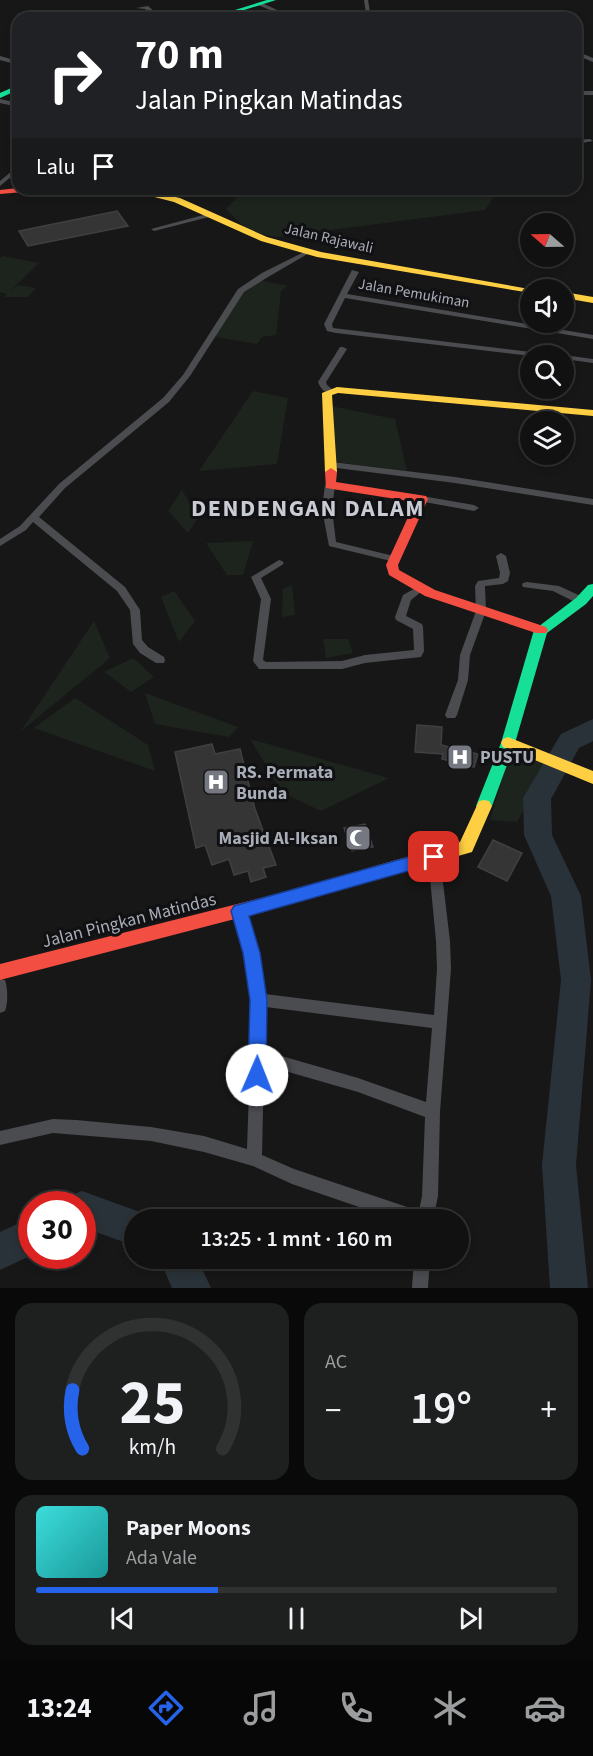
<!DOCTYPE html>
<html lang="id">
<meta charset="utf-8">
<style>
:root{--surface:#111;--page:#1e1f1f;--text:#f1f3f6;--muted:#9c9d9f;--line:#303131;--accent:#2563eb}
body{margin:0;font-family:"Source Sans 3",sans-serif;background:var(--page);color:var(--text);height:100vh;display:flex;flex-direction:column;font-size:22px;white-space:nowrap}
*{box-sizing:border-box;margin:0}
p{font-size:20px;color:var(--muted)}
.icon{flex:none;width:33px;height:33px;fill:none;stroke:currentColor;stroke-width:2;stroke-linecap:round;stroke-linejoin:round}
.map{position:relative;height:1288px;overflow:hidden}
.panel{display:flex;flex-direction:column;gap:15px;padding:15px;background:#090909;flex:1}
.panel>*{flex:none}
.banner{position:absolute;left:12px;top:12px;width:570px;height:183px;border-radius:18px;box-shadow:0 3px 9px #0003,0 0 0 2px var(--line);background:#202124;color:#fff;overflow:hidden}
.needle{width:39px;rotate:290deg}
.tools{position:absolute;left:520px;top:213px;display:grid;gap:12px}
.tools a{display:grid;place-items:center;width:54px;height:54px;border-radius:50%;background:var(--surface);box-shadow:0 3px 9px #0003,0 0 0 2px var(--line);font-size:30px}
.speed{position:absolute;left:18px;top:1191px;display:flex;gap:12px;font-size:30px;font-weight:700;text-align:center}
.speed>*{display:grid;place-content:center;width:78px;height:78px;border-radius:50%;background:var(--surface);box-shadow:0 3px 9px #0003,0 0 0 2px var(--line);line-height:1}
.speed .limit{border:9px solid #d22;background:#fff;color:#111}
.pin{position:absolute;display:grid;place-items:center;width:51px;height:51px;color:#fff;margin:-26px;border-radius:12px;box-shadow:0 3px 9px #0006}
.me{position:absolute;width:66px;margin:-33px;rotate:1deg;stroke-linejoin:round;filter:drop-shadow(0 0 4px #0008)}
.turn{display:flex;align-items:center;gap:21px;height:126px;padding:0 24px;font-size:27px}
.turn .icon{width:78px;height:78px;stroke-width:2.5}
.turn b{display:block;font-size:42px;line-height:51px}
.then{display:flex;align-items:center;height:57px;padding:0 24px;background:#0003;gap:12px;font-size:22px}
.big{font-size:45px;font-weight:600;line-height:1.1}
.panel .tile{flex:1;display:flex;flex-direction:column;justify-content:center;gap:9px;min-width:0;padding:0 21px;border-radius:18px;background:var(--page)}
.panel .dial{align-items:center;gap:0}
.dial svg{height:156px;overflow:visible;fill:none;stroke:var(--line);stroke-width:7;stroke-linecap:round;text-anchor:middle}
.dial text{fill:var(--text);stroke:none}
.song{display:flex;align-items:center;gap:18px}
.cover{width:72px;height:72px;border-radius:9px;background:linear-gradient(135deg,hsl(180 70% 55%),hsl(180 70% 35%))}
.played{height:6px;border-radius:3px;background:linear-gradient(90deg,var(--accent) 35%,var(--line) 35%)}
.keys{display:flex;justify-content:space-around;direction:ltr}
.heat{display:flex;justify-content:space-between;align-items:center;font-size:33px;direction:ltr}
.panel .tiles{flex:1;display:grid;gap:15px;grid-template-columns:1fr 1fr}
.tile:last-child{grid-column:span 2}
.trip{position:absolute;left:124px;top:1209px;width:345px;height:60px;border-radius:30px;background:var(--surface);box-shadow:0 3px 9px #0003,0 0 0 2px var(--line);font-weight:600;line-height:60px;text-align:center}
.tab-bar{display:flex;height:96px;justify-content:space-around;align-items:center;background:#070707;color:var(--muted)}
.tab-bar .icon{width:42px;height:42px}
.tab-bar .active{color:var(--accent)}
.tab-bar b{font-size:27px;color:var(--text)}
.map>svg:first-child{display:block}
.green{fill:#1d241e}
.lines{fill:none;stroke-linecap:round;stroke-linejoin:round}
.river{fill:#2a3239;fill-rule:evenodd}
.building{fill:#353536;stroke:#3f4043;stroke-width:1.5}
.street{fill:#4b4c50;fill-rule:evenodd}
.fast{fill:#16e098;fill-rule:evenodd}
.slow{fill:#ffcf43;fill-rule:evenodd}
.jam{fill:#f24e42;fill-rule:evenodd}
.route{fill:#2563eb;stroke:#184099;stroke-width:1.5}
.labels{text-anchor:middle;stroke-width:6;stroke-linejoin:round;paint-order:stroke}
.far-street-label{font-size:15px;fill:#a8adb8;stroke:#111113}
.poi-label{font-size:18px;font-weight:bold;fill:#a8adb8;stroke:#111113;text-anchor:start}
.street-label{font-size:18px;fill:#a8adb8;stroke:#111113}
.district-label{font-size:24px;font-weight:bold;letter-spacing:1.5px;fill:#c9ccd4;stroke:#111113}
</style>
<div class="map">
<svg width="593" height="1288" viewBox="0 0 593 1288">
<rect width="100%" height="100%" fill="#171717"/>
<g class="green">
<polygon points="245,189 499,189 485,210 277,237 249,232 226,209"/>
<polygon points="3,256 39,263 9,292 18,285 36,288 28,297 5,297 7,294 0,292 0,258"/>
<polygon points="258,280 288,286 281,291 276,335 262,337 257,344 216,337 214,335 243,292"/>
<polygon points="253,391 288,398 277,464 199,471"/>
<polygon points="331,406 395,419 407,471 335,462"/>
<polygon points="182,490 198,518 188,533 168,511"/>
<polygon points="253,541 243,575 227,575 206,543"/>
<polygon points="292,585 295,615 282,617 283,589"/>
<polygon points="174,591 195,621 179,642 161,597"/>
<polygon points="94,621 110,658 21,731"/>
<polygon points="323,639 348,639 353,653 326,658"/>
<polygon points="133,658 154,677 131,692 104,672"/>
<polygon points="145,693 238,727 229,737 155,724"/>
<polygon points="75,698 148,745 155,771 34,728"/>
<polygon points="250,739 389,778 321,811 283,793"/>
<polygon points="511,749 548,765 517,822 490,820"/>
</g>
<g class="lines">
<g class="river">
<polygon points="593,719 593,741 579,748 551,799 552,835 581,896 591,980 576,1165 588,1288 550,1288 542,1165 561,980 551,896 524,835 523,798 561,734"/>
<polygon points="82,1191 148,1215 149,1220 135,1220 135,1246 82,1227 82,1204 66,1204 69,1196"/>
<polygon points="32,1217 32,1255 0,1270 0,1232"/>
<polygon points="159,1258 197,1258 211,1288 172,1288"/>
</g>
</g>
<g class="building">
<polygon points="117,211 128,226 28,246 19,231"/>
<polygon points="417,725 442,727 441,745 478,754 474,767 442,759 443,754 415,752"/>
<polygon points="212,744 215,754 240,749 255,809 276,865 263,868 266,877 251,882 248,871 234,875 229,859 212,865 205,845 196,848 175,752"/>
<polygon points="365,824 373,847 352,851 344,828"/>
<polygon points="493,840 522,853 507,881 478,867"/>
</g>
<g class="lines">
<g class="street">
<polygon points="364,0 368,0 370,12 380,18 374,18 366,14"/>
<polygon points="258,3 262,3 288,15 284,18 278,18 282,15 258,5"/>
<polygon points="148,6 161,17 161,18 156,18 145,9 136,8"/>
<polygon points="225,13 236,17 236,18 230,18 223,15"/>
<polygon points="397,14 440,16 442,17 382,18"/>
<polygon points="576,39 582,44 576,48"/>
<polygon points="576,51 593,58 593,62 576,55"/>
<polygon points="0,56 18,61 18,65 0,60"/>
<rect x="576" y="91" width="17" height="4"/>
<polygon points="0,99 18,103 18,107 0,103"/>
<polygon points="576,140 590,139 593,141 576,144"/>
<polygon points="18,166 18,171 0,186 0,181"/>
<polygon points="211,213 213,214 213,216 154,231 151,229"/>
<polygon points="306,251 311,252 268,277 244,292 190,376 169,402 65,488 39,517 125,587 140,610 142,640 148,647 164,657 165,660 164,663 156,663 140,653 133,644 130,610 117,591 33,522 26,530 0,546 0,539 20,526 59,484 163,398 183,375 238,289 262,273"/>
<polygon points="352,270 359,272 347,294 593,335 593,339 345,298 332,324 333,328 547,354 551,356 531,356 336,333 327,331 324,324"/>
<path d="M 340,347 L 343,347 L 347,349 L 326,382 L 327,385 L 334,391 L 333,393 C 326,395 320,388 318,382 Z"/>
<polygon points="564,355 593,359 593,363 564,359 564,356 561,356"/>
<polygon points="332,462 455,477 593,499 593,505 455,483 329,467 329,463"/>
<polygon points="330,482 335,485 332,509 336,542 398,557 400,559 398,561 395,562 329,546 322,509 325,485"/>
<polygon points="422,496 474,505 479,508 474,511 419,501 417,499 419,497"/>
<polygon points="501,553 506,556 510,573 508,581 503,584 485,586 486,611 470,655 468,680 457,715 455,718 447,718 445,715 458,680 460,655 476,611 475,586 478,581 499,578 500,573 496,556"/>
<polygon points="279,560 282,561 284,563 282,565 261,578 271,599 263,660 266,662 342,661 365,655 414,650 413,629 396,620 395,617 403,595 421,585 426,588 411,600 406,616 422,624 423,627 424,651 421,657 365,663 342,669 259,669 253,661 261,599 251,577"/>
<polygon points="527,582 559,586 585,598 586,601 581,605 553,591 523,587 522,585 523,583"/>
<path d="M 434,852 L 438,853 L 440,857 L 450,941 L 451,969 L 440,1112 L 438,1196 L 433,1220 L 397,1220 L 292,1184 L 253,1166 L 204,1152 L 151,1141 L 53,1133 L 0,1145 L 0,1131 L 53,1119 L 76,1120 L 151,1127 L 204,1136 L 247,1149 L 252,1000 L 244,953 L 234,911 L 235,907 L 240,905 L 245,907 L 246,911 L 258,953 L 265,994 L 434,1015 L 437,969 L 436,941 L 428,857 L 430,853 ZM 266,1007 L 432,1028 L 426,1102 L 358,1078 L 264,1051 ZM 264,1065 L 358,1092 L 425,1117 L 422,1196 L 419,1211 L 294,1169 L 262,1155 Z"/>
<path d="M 0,979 L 5,980 C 8,989 8,1003 5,1011 L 0,1013 Z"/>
<polygon points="414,1258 430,1258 428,1288 412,1288"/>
</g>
<g class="fast">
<polygon points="267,0 276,0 219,18 209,18"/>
<polygon points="18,85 18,90 0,98 0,93"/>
<polygon points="593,584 593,596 586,604 547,633 515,743 492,806 489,811 484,812 479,811 476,806 501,743 534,630 576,598 588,585"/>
</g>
<g class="slow">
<polygon points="123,189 138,189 180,198 267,237 321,252 535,290 531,290 531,293 317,257 261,241 174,202"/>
<polygon points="564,292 593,297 593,303 564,298"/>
<polygon points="337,387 593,410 593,416 338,393 332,395 337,472 331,476 325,472 322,393"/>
<polygon points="508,737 593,771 593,784 503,747 501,743 503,739"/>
<polygon points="484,800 489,801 492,806 472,852 277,908 271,906 269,901 271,896 277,894 460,842 479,801"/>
</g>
<g class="jam">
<polygon points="18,188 18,189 40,189 36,191 0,194 0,190"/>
<polygon points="331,468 337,472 336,482 426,496 428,499 398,565 399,570 435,590 546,627 548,630 546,633 536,633 425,596 389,575 386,565 415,502 326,488 325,472"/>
<polygon points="277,894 283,896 285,901 283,906 277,908 0,980 0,964"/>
</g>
</g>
<polygon class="route" points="434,850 440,852 442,857 440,862 249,916 260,953 267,1000 266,1075 264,1082 257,1084 250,1082 248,1075 250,1000 243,953 231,911 234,906"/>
<defs>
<g id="hospital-square" transform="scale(1.35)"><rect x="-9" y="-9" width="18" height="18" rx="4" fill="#757880" stroke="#111113"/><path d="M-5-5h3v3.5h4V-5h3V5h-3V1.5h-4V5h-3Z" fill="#fff"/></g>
<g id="mosque-square" transform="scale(1.35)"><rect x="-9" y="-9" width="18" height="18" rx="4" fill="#757880" stroke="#111113"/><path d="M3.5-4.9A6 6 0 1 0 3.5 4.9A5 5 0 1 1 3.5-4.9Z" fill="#fff"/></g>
</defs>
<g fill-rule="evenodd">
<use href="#hospital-square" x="460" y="757"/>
<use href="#hospital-square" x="216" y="782"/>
<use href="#mosque-square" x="358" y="838"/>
</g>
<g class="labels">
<g class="far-street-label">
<text transform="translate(329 238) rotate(13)" y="5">Jalan Rajawali</text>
<text transform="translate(414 293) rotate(10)" y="5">Jalan Pemukiman</text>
</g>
<g class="poi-label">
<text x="480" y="763">PUSTU</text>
<text x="236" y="778">RS. Permata<tspan x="236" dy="21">Bunda</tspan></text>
<text x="338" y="844" text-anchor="end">Masjid Al-Iksan</text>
</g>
<g class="street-label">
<text transform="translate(129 920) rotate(-14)" y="6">Jalan Pingkan Matindas</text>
</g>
<g class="district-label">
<text x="308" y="516">DENDENGAN DALAM</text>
</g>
</g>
</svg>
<div class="tools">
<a><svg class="needle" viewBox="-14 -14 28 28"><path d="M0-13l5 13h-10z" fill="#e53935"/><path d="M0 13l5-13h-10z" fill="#9c9d9f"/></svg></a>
<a><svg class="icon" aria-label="sound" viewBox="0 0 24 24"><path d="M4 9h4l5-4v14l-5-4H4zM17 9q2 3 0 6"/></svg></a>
<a><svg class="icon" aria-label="search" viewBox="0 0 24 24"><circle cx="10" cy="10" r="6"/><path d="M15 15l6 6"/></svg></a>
<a><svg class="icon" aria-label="layers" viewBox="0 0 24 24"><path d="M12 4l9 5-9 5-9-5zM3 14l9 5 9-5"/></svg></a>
</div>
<div class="speed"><div class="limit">30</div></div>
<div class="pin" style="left:434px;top:857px;background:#d93025"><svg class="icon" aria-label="arrive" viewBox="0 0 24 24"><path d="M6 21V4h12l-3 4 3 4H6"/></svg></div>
<svg class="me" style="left:257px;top:1075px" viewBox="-20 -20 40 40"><circle r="19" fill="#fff"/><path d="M0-13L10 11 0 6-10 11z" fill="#2563eb"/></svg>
<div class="trip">13:25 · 1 mnt · 160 m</div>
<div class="banner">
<div class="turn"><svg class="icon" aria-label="right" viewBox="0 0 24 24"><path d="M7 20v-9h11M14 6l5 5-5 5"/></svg><div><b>70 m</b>Jalan Pingkan Matindas</div></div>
<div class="then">Lalu<svg class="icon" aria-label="arrive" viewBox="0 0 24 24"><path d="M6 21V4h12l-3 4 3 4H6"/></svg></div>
</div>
</div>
<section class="panel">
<div class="tiles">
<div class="tile dial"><svg viewBox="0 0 100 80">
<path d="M14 69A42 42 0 1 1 86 69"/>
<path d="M14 69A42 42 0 0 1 9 39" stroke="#2563eb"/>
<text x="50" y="56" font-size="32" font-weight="700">25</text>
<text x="50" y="72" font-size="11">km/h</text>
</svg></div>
<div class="tile"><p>AC</p>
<div class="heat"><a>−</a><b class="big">19°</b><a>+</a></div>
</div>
<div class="tile">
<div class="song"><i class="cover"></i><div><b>Paper Moons</b><p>Ada Vale</p></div></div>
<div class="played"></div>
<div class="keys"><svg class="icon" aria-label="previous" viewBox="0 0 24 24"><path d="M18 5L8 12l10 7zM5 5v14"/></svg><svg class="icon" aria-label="pause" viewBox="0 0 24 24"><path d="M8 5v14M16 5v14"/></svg><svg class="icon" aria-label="next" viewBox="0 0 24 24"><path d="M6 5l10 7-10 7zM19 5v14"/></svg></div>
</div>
</div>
</section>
<nav class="tab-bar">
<b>13:24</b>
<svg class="icon active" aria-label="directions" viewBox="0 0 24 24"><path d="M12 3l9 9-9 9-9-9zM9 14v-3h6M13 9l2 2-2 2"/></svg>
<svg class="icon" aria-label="music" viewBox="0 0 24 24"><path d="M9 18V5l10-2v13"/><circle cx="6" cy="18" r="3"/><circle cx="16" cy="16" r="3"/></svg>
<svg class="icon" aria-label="phone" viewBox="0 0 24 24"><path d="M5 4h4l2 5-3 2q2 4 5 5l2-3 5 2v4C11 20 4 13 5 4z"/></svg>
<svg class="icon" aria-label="climate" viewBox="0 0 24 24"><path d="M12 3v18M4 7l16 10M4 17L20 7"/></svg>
<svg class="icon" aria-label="car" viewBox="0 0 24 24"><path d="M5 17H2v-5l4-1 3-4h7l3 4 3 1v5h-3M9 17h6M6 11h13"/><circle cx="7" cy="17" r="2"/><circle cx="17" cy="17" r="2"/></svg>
</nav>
